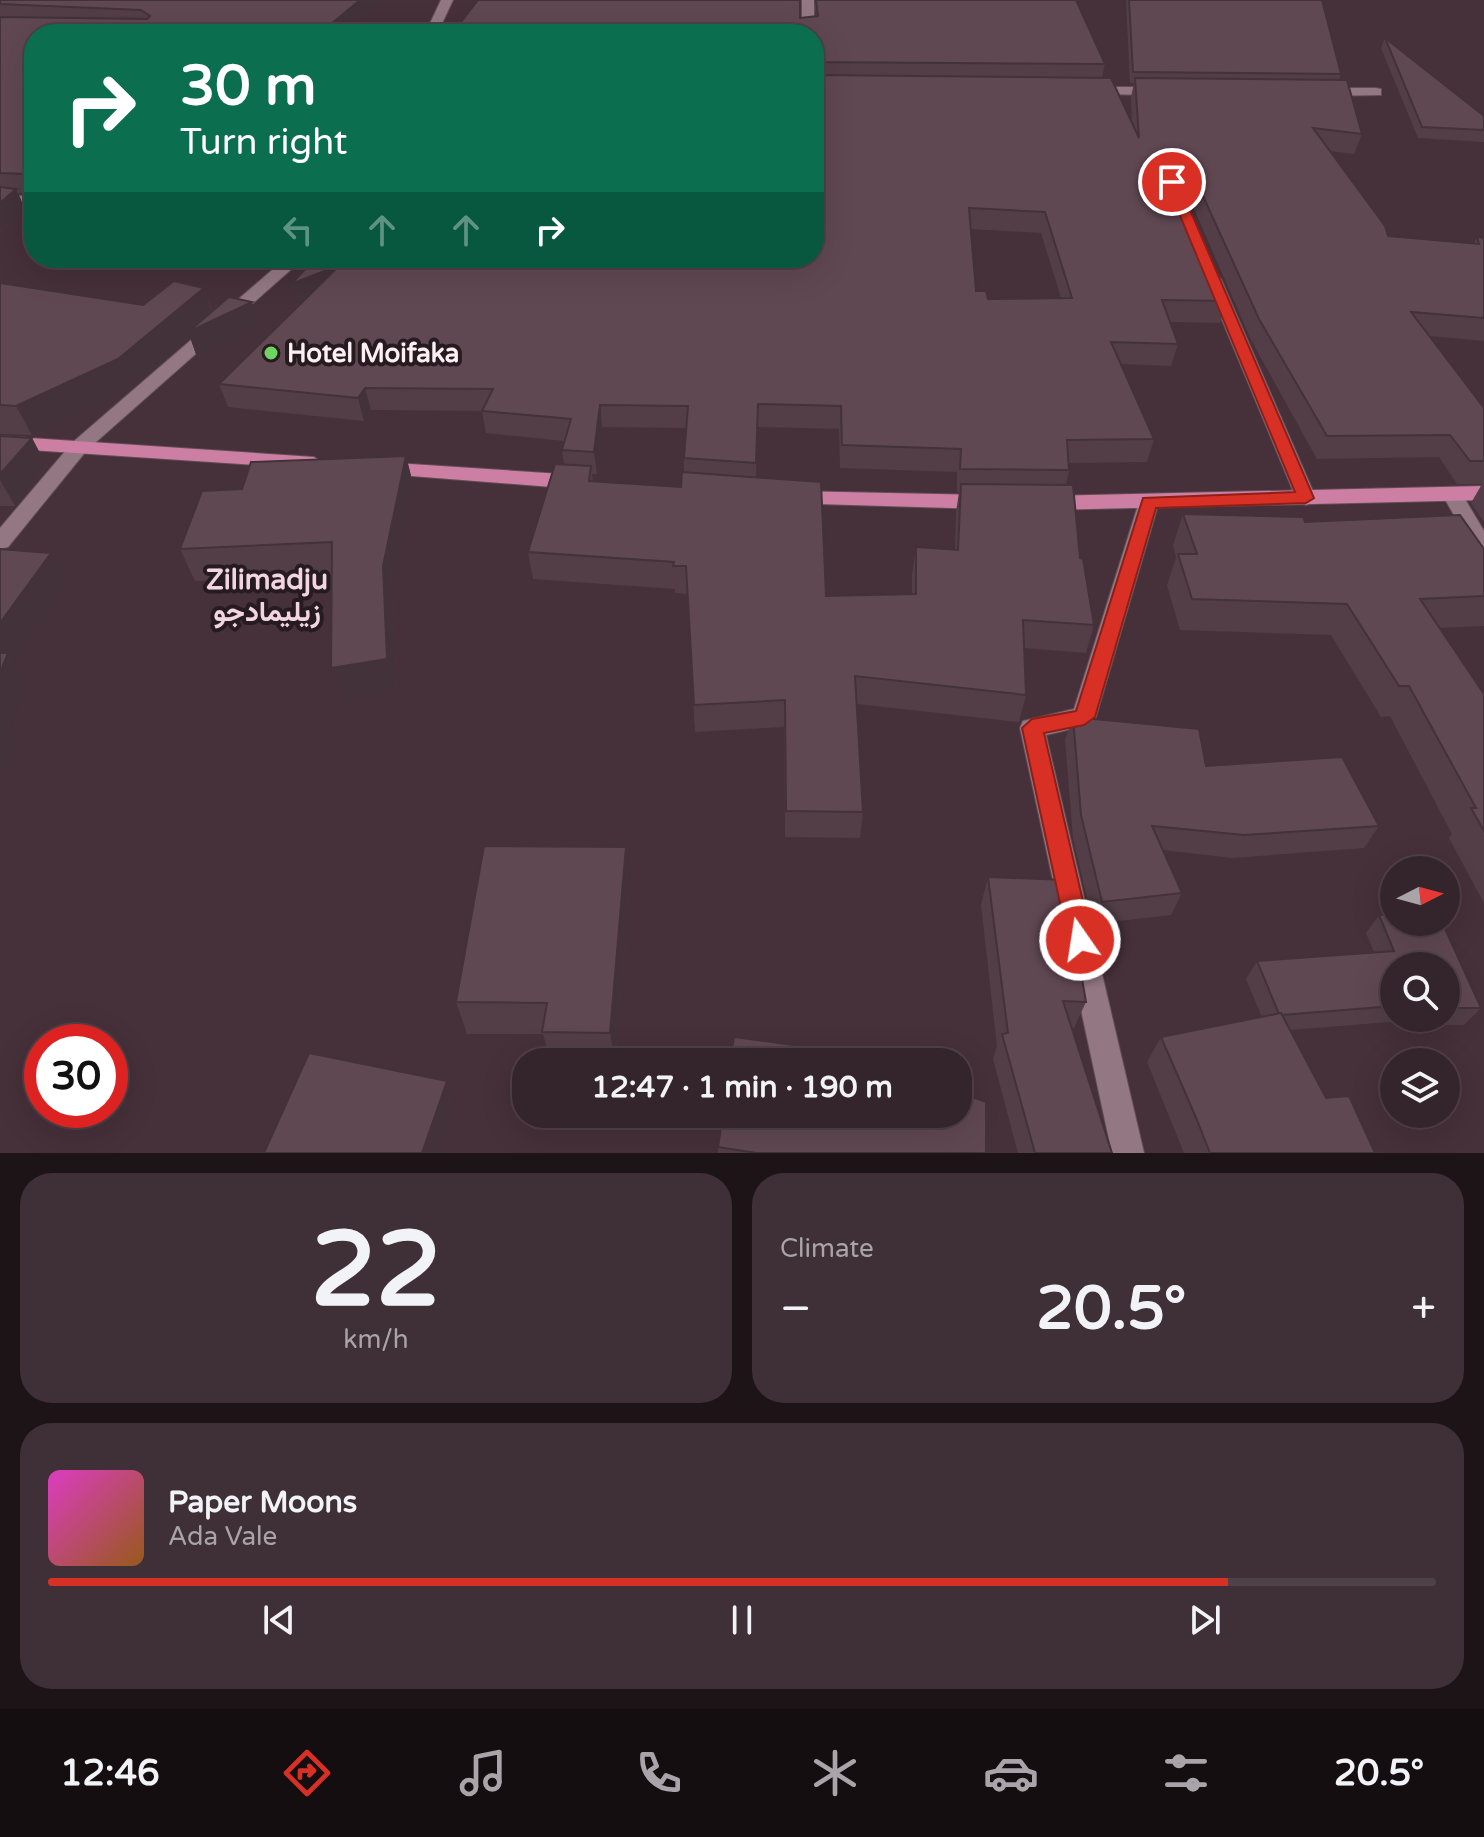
<!DOCTYPE html>
<meta charset="utf-8">
<style>
:root{--surface:#34242b;--page:#3f3037;--text:#f1f3f6;--muted:#a9a4a9;--line:#4e4147;--accent:#d93025}
body{margin:0;font-family:"Varela Round",Vazirmatn,sans-serif;background:var(--page);color:var(--text);height:100vh;display:flex;flex-direction:column;font-size:30px;white-space:nowrap}
*{box-sizing:border-box;margin:0}
p{font-size:26px;color:var(--muted)}
.icon{flex:none;width:44px;height:44px;fill:none;stroke:currentColor;stroke-width:2;stroke-linecap:round;stroke-linejoin:round}
.map{position:relative;height:1153px;overflow:hidden}
.panel{display:flex;flex-direction:column;gap:20px;padding:20px;background:#1d1418;flex:1}
.panel>*{flex:none}
.guide{position:absolute;left:24px;top:24px;width:800px;height:244px;border-radius:32px;box-shadow:0 8px 32px #0002,0 0 0 2px var(--line);background:#0b6e4f;color:#fff;overflow:hidden}
.needle{width:52px;rotate:84deg}
.buttons{position:absolute;left:1380px;top:856px;display:grid;gap:16px}
.buttons a{display:grid;place-items:center;width:80px;height:80px;border-radius:50%;background:var(--surface);box-shadow:0 8px 32px #0002,0 0 0 2px var(--line);font-size:40px}
.speed{position:absolute;left:24px;top:1024px;display:flex;gap:16px;font-size:40px;font-weight:700;text-align:center}
.speed>*{display:grid;place-content:center;width:104px;height:104px;border-radius:50%;background:var(--surface);box-shadow:0 8px 32px #0002,0 0 0 2px var(--line);line-height:1}
.speed .limit{border:12px solid #d22;background:#fff;color:#111}
.pin{position:absolute;display:grid;place-items:center;width:68px;height:68px;color:#fff;margin:-34px;border:4px solid #fff;border-radius:50%;box-shadow:0 2px 8px #0007}
.me{position:absolute;width:88px;margin:-44px;rotate:347deg;stroke-linejoin:round;filter:drop-shadow(0 0 6px #0008)}
.turn{display:flex;align-items:center;gap:28px;height:168px;padding:0 24px;font-size:36px}
.turn .icon{width:104px;height:104px;stroke-width:2.5}
.turn b{display:block;font-size:56px;line-height:68px}
.lanes{display:flex;align-items:center;height:76px;padding:0 24px;background:#0003;justify-content:center;gap:40px;direction:ltr}
.lanes .off{opacity:.35}
.big{font-size:60px;font-weight:800;line-height:1.1}
.panel .widget{flex:1;display:flex;flex-direction:column;justify-content:center;gap:12px;min-width:0;padding:0 28px;border-radius:32px;background:var(--page)}
.panel .dial{align-items:center;gap:0}
.dial b{font-size:104px;line-height:1}
.song{display:flex;align-items:center;gap:24px}
.cover{width:96px;height:96px;border-radius:12px;background:linear-gradient(135deg,hsl(310 70% 55%),hsl(30 70% 35%))}
.played{height:8px;border-radius:4px;background:linear-gradient(90deg,var(--accent) 85%,var(--line) 85%)}
.keys{display:flex;justify-content:space-around;direction:ltr}
.heat{display:flex;justify-content:space-between;align-items:center;font-size:44px;direction:ltr}
.panel .tiles{flex:1;display:grid;gap:20px;grid-template-columns:1fr 1fr}
.widget:last-child{grid-column:span 2}
.trip{position:absolute;left:512px;top:1048px;width:460px;height:80px;border-radius:32px;background:var(--surface);box-shadow:0 8px 32px #0002,0 0 0 2px var(--line);font-weight:800;line-height:80px;text-align:center}
.dock{display:flex;height:128px;justify-content:space-around;align-items:center;background:#150e11;color:var(--muted)}
.dock .icon{width:56px;height:56px}
.dock .current{color:var(--accent)}
.dock b{font-size:36px;color:var(--text)}
.map>svg:first-child{display:block}
.lines{fill:none;stroke-linecap:round;stroke-linejoin:round}
.minor-casing{stroke:#634f57;stroke-width:2}
.primary-casing{stroke:#634f57;stroke-width:2}
.minor{fill:#937883;fill-rule:evenodd}
.primary{fill:#cd7fa3;fill-rule:evenodd}
.wall{fill:#533e47;fill-rule:evenodd}
.shaded-wall{fill:#433239}
.building{fill:#604852;stroke:#433239;stroke-width:2;fill-rule:evenodd}
.route{fill:#d93025;stroke:#8d1f18;stroke-width:2}
.poi-dot{fill:#6dd361;stroke:#261b1f;stroke-width:3}
.labels{text-anchor:middle;stroke-width:8;stroke-linejoin:round;paint-order:stroke}
.poi-label{font-size:26px;font-weight:bold;fill:#feeff5;stroke:#261b1f;text-anchor:start}
.neighbourhood-label{font-size:28px;font-weight:bold;fill:#f2d5e1;stroke:#261b1f}
</style>
<div class="map">
<svg width="1484" height="1153" viewBox="0 0 1484 1153">
<rect width="100%" height="100%" fill="#463039"/>
<g class="lines">
<g class="minor-casing">
<g id="minor">
<polygon points="441,0 453,0 437,34 425,34"/>
<rect x="802" y="0" width="12" height="34"/>
<polygon points="1084,87 1163,87 1170,91 1163,95 1089,94 1084,93"/>
<polygon points="1376,88 1381,89 1381,95 1321,96 1314,92 1321,88"/>
<polygon points="0,194 34,197 34,207 0,204"/>
<polygon points="286,258 304,258 87,450 8,547 0,549 0,528 73,442"/>
<polygon points="1213,274 1221,279 1316,498 1313,503 1306,505 1296,498 1205,279"/>
<polygon points="1452,487 1459,489 1484,531 1484,556 1476,554 1442,494"/>
<polygon points="1149,495 1159,502 1096,717 1093,724 1046,735 1144,1153 1112,1153 1020,728 1023,721 1074,709 1139,502"/>
</g>
</g>
<g class="primary-casing">
<g id="primary">
<polygon points="0,436 314,457 324,463 314,469 0,448"/>
<polygon points="380,462 577,475 587,482 577,489 373,473 370,468 373,463"/>
<polygon points="1484,486 1484,500 1047,510 1037,503 1047,496"/>
<polygon points="791,491 985,495 995,502 985,509 784,503 781,498 784,493"/>
</g>
</g>
<use href="#minor" class="minor"/>
<use href="#primary" class="primary"/>
</g>
<g class="wall">
<polygon points="0,0 384,0 344,34 34,34 34,194 18,193 25,209 0,232"/>
<path d="M 814,0 L 1076,0 L 1105,64 L 1102,78 L 1132,124 L 1131,97 L 1134,83 L 1130,83 L 1126,0 L 1322,0 L 1341,74 L 1339,80 L 1362,134 L 1354,154 L 1330,151 L 1388,236 L 1474,243 L 1477,237 L 1484,238 L 1484,341 L 1430,336 L 1484,408 L 1484,522 L 1471,503 L 1482,484 L 1457,484 L 1439,457 L 1317,459 L 1251,340 L 1182,181 L 1174,178 L 1227,301 L 1220,323 L 1170,322 L 1178,344 L 1171,366 L 1121,364 L 1154,439 L 1147,462 L 1069,463 L 1069,470 L 1066,485 L 1094,625 L 1086,653 L 1024,648 L 1026,695 L 1019,722 L 857,704 L 863,812 L 860,838 L 785,837 L 784,727 L 695,732 L 687,594 L 675,593 L 675,589 L 533,579 L 528,552 L 564,464 L 562,450 L 564,441 L 486,433 L 482,411 L 371,410 L 364,421 L 228,407 L 219,384 L 299,305 L 297,306 L 291,284 L 800,18 L 816,16 ZM 971,229 L 1041,233 L 1061,298 L 988,299 L 976,291 ZM 602,427 L 686,428 L 684,458 L 684,473 L 681,487 L 593,481 L 592,474 L 597,474 ZM 758,427 L 839,429 L 840,468 L 957,472 L 957,492 L 959,492 L 956,512 L 955,550 L 916,547 L 912,575 L 912,594 L 826,596 L 756,478 Z"/>
<polygon points="1385,38 1484,116 1484,142 1418,138 1381,48"/>
<polygon points="0,283 143,305 204,288 213,311 260,327 197,357 190,337 131,388 32,435 0,434"/>
<polygon points="0,436 32,438 47,467 15,506 0,506"/>
<polygon points="406,456 414,488 392,598 397,691 343,700 331,575 195,581 180,549 242,489"/>
<polygon points="1183,514 1305,522 1484,549 1484,626 1439,628 1484,694 1484,903 1449,838 1452,834 1390,716 1381,717 1331,635 1180,630 1167,585 1176,558 1173,545"/>
<polygon points="1073,717 1206,766 1379,826 1364,848 1232,858 1163,850 1182,893 1171,915 1093,924 1073,838 1065,740"/>
<polygon points="988,877 1086,1002 1074,1028 1072,1028 1112,1153 1018,1153 993,1059 997,1046 981,905"/>
<polygon points="630,881 615,1062 551,1062 543,1034 467,1034 456,1002"/>
<path d="M 1379,915 L 1394,915 L 1394,922 L 1442,922 L 1481,1008 L 1464,1025 L 1404,1025 L 1402,1021 L 1290,1030 L 1326,1098 L 1349,1096 L 1375,1153 L 1184,1153 L 1147,1062 L 1161,1037 L 1262,1017 L 1246,979 L 1257,961 L 1374,952 L 1366,933 ZM 1394,966 L 1446,966 L 1446,1018 L 1394,1018 Z"/>
<polygon points="718,1147 986,1153 718,1153"/>
</g>
<g class="shaded-wall">
<polygon points="360,0 384,0 344,34 319,34"/>
<polygon points="34,174 34,192 28,179"/>
<polygon points="16,189 25,209 0,232 0,203"/>
<polygon points="340,265 346,286 297,306 291,284"/>
<polygon points="204,288 214,316 252,302 260,327 197,357 190,337 131,388 32,435 16,406"/>
<polygon points="365,388 371,410 364,421 358,398"/>
<polygon points="600,405 602,427 597,474 594,452"/>
<polygon points="32,438 47,467 15,506 0,480 0,474"/>
<polygon points="406,456 414,488 392,598 397,691 343,700 331,668 383,566"/>
<polygon points="51,553 68,582 13,660 28,682 11,725 21,739 0,781 0,623"/>
<polygon points="626,847 630,881 615,1062 610,1033"/>
<polygon points="447,1081 456,1102 439,1153 422,1153"/>
</g>
<g class="building">
<polygon points="0,0 360,0 319,34 34,34 34,174 28,179 25,174 0,173 0,17 147,19 150,16 141,10 0,4"/>
<polygon points="478,0 800,0 800,18 818,16 816,0 1076,0 1105,64 815,62 814,67 814,34 452,34"/>
<polygon points="1129,0 1322,0 1341,74 1133,72"/>
<polygon points="1385,38 1484,116 1484,130 1422,127"/>
<path d="M 814,75 L 1111,78 L 1139,138 L 1135,78 L 1347,80 L 1362,134 L 1313,128 L 1385,226 L 1388,236 L 1479,244 L 1477,237 L 1484,238 L 1484,318 L 1411,312 L 1484,408 L 1484,461 L 1470,461 L 1450,435 L 1327,436 L 1259,319 L 1187,161 L 1173,156 L 1168,163 L 1227,301 L 1162,300 L 1178,344 L 1111,342 L 1154,439 L 1067,440 L 1069,470 L 960,469 L 961,449 L 842,445 L 841,406 L 758,404 L 756,463 L 684,458 L 688,406 L 600,405 L 594,452 L 562,450 L 571,419 L 482,411 L 493,389 L 365,388 L 358,398 L 219,384 L 340,265 L 291,284 L 316,258 L 814,258 ZM 969,208 L 1045,212 L 1072,298 L 988,299 L 986,291 L 976,291 Z"/>
<polygon points="0,187 16,189 0,203"/>
<polygon points="174,281 204,288 118,359 16,406 0,405 0,283 143,305"/>
<polygon points="229,297 252,302 188,332"/>
<polygon points="0,436 32,438 0,474"/>
<polygon points="406,456 383,566 387,659 331,668 332,542 180,549 202,491 242,489 251,462"/>
<polygon points="555,464 591,466 589,481 681,487 682,472 821,482 826,596 916,594 916,547 958,550 961,484 1073,485 1080,558 1083,559 1094,625 1023,620 1026,695 855,676 863,812 786,811 785,700 694,705 686,566 673,566 674,562 528,552"/>
<polygon points="1183,514 1303,517 1305,522 1460,515 1484,549 1484,596 1420,599 1484,694 1484,831 1471,808 1476,808 1409,686 1399,686 1347,604 1192,599 1178,554 1197,554"/>
<polygon points="0,549 51,553 0,623"/>
<polygon points="0,653 8,653 0,673"/>
<polygon points="1073,717 1199,729 1206,766 1342,757 1379,826 1244,835 1152,826 1182,893 1102,902 1081,815"/>
<polygon points="484,846 626,847 610,1033 542,1032 547,1003 456,1002"/>
<polygon points="988,877 1065,880 1086,1002 1063,1001 1112,1153 1035,1153 1002,1034 1008,1033"/>
<polygon points="1379,915 1394,915 1394,922 1442,922 1481,1008 1446,1008 1446,966 1394,966 1394,1006 1281,1015 1279,1014 1257,961 1394,951"/>
<polygon points="1281,1013 1326,1098 1349,1096 1375,1153 1210,1153 1197,1120 1161,1037"/>
<polygon points="734,1037 846,1052 874,1062 730,1062"/>
<polygon points="309,1053 447,1081 422,1153 264,1153"/>
<polygon points="958,1092 986,1102 986,1153 756,1153 718,1147 723,1114 958,1114"/>
</g>
<polygon class="route" points="1172,179 1178,182 1314,498 1306,503 1156,508 1095,717 1084,725 1044,733 1092,940 1088,948 1080,951 1071,948 1068,940 1022,728 1032,719 1076,711 1143,498 1295,492 1166,182"/>
<circle class="poi-dot" cx="271" cy="353" r="8"/>
<g class="labels">
<g class="poi-label">
<text x="287" y="362">Hotel Moifaka</text>
</g>
<g class="neighbourhood-label">
<text x="267" y="589">Zilimadju<tspan x="267" dy="32">زيليمادجو</tspan></text>
</g>
</g>
</svg>
<div class="buttons">
<a><svg class="needle" viewBox="-14 -14 28 28"><path d="M0-13l5 13h-10z" fill="#e53935"/><path d="M0 13l5-13h-10z" fill="#a9a4a9"/></svg></a>
<a><svg class="icon" aria-label="search" viewBox="0 0 24 24"><circle cx="10" cy="10" r="6"/><path d="M15 15l6 6"/></svg></a>
<a><svg class="icon" aria-label="layers" viewBox="0 0 24 24"><path d="M12 4l9 5-9 5-9-5zM3 14l9 5 9-5"/></svg></a>
</div>
<div class="speed"><div class="limit">30</div></div>
<div class="pin" style="left:1172px;top:182px;background:#d93025"><svg class="icon" aria-label="arrive" viewBox="0 0 24 24"><path d="M6 21V4h12l-3 4 3 4H6"/></svg></div>
<svg class="me" style="left:1080px;top:940px" viewBox="-20 -20 40 40"><circle r="17" fill="#d93025" stroke="#fff" stroke-width="3"/><path d="M0-11L8 9 0 5-8 9z" fill="#fff"/></svg>
<div class="trip">12:47 · 1 min · 190 m</div>
<div class="guide">
<div class="turn"><svg class="icon" aria-label="right" viewBox="0 0 24 24"><path d="M7 20v-9h11M14 6l5 5-5 5"/></svg><div><b>30 m</b>Turn right</div></div>
<div class="lanes"><svg class="icon off" aria-label="left" viewBox="0 0 24 24"><path d="M17 20v-9H6M10 6l-5 5 5 5"/></svg><svg class="icon off" aria-label="ahead" viewBox="0 0 24 24"><path d="M12 20V5M6 11l6-6 6 6"/></svg><svg class="icon off" aria-label="ahead" viewBox="0 0 24 24"><path d="M12 20V5M6 11l6-6 6 6"/></svg><svg class="icon" aria-label="right" viewBox="0 0 24 24"><path d="M7 20v-9h11M14 6l5 5-5 5"/></svg></div>
</div>
</div>
<section class="panel">
<div class="tiles">
<div class="widget dial"><b>22</b><p>km/h</p></div>
<div class="widget"><p>Climate</p>
<div class="heat"><a>−</a><b class="big">20.5°</b><a>+</a></div>
</div>
<div class="widget">
<div class="song"><i class="cover"></i><div><b>Paper Moons</b><p>Ada Vale</p></div></div>
<div class="played"></div>
<div class="keys"><svg class="icon" aria-label="previous" viewBox="0 0 24 24"><path d="M18 5L8 12l10 7zM5 5v14"/></svg><svg class="icon" aria-label="pause" viewBox="0 0 24 24"><path d="M8 5v14M16 5v14"/></svg><svg class="icon" aria-label="next" viewBox="0 0 24 24"><path d="M6 5l10 7-10 7zM19 5v14"/></svg></div>
</div>
</div>
</section>
<nav class="dock">
<b>12:46</b>
<svg class="icon current" aria-label="directions" viewBox="0 0 24 24"><path d="M12 3l9 9-9 9-9-9zM9 14v-3h6M13 9l2 2-2 2"/></svg>
<svg class="icon" aria-label="music" viewBox="0 0 24 24"><path d="M9 18V5l10-2v13"/><circle cx="6" cy="18" r="3"/><circle cx="16" cy="16" r="3"/></svg>
<svg class="icon" aria-label="phone" viewBox="0 0 24 24"><path d="M5 4h4l2 5-3 2q2 4 5 5l2-3 5 2v4C11 20 4 13 5 4z"/></svg>
<svg class="icon" aria-label="climate" viewBox="0 0 24 24"><path d="M12 3v18M4 7l16 10M4 17L20 7"/></svg>
<svg class="icon" aria-label="car" viewBox="0 0 24 24"><path d="M5 17H2v-5l4-1 3-4h7l3 4 3 1v5h-3M9 17h6M6 11h13"/><circle cx="7" cy="17" r="2"/><circle cx="17" cy="17" r="2"/></svg>
<svg class="icon" aria-label="filters" viewBox="0 0 24 24"><path d="M4 7h16M4 17h16"/><circle cx="9" cy="7" r="2"/><circle cx="15" cy="17" r="2"/></svg>
<b>20.5°</b>
</nav>
